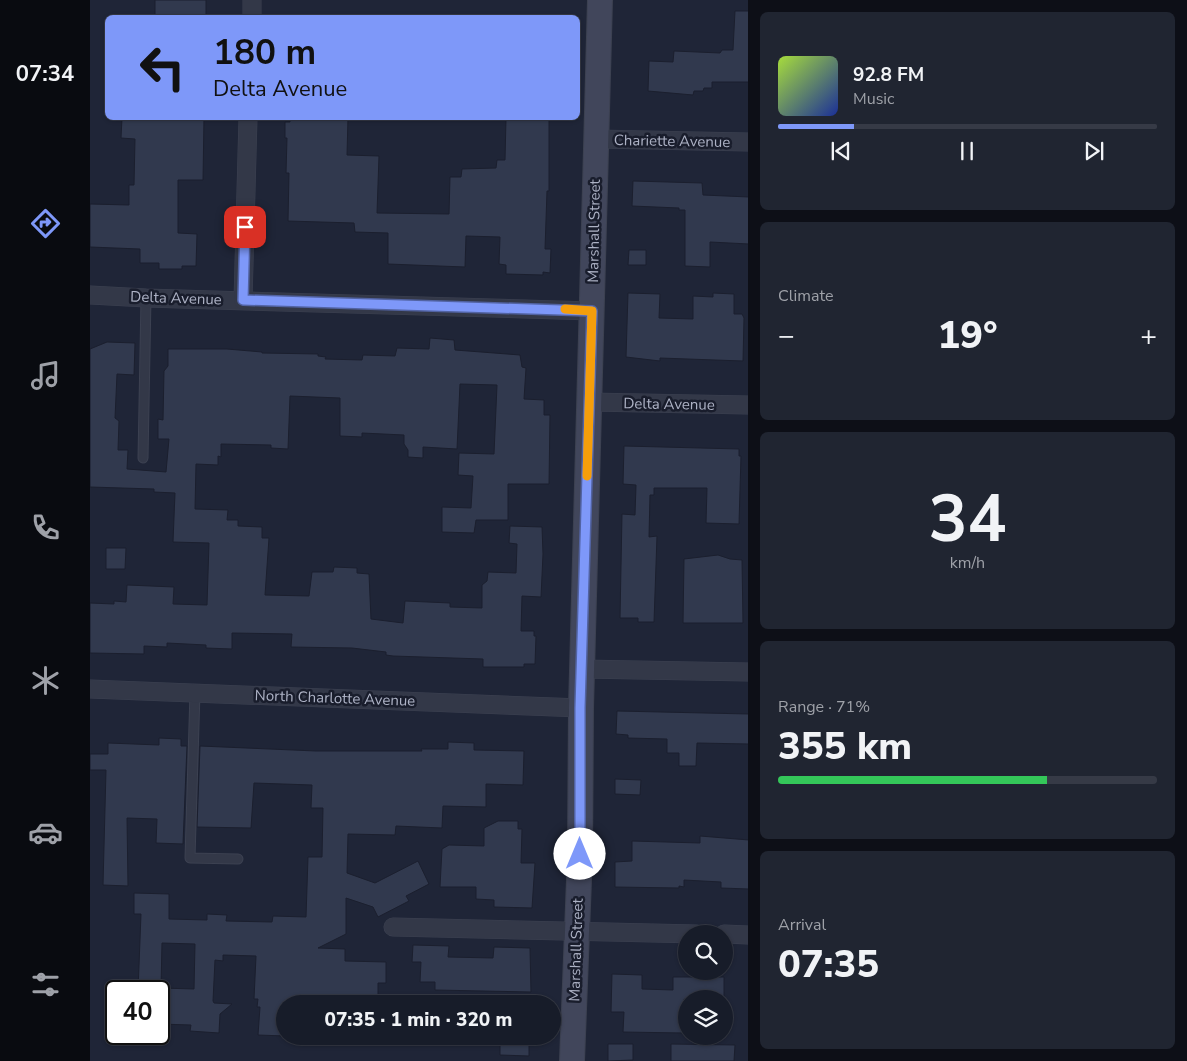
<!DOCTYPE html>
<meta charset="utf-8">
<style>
:root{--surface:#171c29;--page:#202531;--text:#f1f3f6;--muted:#9ea1a8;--line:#363a46;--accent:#7e98f9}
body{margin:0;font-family:"Nunito Sans",sans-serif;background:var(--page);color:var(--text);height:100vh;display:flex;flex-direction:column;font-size:19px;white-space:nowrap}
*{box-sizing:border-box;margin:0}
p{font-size:16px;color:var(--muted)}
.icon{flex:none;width:28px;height:28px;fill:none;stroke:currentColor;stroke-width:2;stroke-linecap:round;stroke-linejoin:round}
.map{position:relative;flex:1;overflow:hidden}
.sheet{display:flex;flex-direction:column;gap:12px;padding:12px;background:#0d0f17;width:439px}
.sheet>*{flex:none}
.guide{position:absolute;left:15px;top:15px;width:475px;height:105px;border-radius:8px;box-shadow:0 1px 4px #0004,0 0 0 1px var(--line);background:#7e98f9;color:#111;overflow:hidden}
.fabs{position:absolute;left:588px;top:925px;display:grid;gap:10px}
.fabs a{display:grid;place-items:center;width:55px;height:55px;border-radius:50%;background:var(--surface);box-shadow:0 1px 4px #0004,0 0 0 1px var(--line);font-size:25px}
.speed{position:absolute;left:15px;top:980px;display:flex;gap:10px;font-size:25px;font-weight:700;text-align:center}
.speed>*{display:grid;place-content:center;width:65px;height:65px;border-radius:50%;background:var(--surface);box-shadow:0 1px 4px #0004,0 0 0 1px var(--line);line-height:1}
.speed .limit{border:2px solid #111;border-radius:8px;background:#fff;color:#111}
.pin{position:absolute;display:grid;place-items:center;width:42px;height:42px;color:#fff;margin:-21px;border-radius:10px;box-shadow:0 2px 8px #0006}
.me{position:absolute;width:55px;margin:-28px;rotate:0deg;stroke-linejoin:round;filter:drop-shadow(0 0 4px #0008)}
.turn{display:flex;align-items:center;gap:18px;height:105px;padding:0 25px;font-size:22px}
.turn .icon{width:65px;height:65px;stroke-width:2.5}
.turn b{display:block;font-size:35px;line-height:42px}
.big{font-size:38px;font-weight:800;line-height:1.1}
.sheet .card{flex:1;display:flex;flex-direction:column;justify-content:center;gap:8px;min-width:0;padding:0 18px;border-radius:8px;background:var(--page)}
.sheet .dial{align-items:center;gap:0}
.dial b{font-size:65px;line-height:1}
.song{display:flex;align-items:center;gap:15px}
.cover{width:60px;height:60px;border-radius:8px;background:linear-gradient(135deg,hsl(80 70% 55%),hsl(230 70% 35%))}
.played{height:5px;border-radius:2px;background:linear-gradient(90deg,var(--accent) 20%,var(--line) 20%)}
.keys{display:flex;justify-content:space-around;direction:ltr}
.heat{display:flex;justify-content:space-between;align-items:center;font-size:28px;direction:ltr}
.charge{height:8px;border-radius:4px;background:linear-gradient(90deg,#34c759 71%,var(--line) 0)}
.trip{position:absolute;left:186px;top:995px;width:285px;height:50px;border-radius:25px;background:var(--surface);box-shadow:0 1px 4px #0004,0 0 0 1px var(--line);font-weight:800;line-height:50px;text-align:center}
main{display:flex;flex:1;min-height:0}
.dock{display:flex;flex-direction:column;width:90px;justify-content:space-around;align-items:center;background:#090b10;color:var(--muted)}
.dock .icon{width:35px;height:35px}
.dock .active{color:var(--accent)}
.dock b{font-size:22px;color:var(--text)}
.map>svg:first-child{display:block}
.building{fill:#31394e;stroke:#1b1f2e;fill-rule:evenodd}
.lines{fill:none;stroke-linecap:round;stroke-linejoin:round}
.lane-casing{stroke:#3c4151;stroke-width:11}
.street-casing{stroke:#3c4151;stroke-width:19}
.secondary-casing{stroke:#3c4151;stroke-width:26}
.lane{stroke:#333848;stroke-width:9}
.street{stroke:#333848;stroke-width:18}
.secondary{stroke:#41465b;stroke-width:24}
.route-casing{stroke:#5263a2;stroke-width:12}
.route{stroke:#7e98f9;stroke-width:9}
.slow{stroke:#f59e0b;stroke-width:9}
.labels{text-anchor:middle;stroke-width:5;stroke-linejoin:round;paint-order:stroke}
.street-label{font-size:15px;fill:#adb2c5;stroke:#191d2c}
</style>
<main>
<nav class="dock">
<b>07:34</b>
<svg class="icon active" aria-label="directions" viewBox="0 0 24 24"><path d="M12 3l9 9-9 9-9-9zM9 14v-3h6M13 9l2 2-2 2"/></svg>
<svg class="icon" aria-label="music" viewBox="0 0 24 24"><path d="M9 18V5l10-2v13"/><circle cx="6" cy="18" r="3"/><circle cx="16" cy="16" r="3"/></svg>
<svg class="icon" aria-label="phone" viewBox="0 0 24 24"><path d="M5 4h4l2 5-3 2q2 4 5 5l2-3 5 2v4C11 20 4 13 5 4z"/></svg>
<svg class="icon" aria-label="climate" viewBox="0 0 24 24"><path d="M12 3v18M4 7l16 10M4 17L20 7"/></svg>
<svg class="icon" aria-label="car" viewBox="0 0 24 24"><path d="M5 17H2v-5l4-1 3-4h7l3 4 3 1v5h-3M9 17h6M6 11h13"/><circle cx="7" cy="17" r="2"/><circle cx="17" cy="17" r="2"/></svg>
<svg class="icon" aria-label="filters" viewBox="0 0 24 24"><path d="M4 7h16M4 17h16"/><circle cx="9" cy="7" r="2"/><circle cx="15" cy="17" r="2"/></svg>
</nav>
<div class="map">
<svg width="659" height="1061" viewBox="0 0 659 1061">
<rect width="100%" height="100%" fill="#1f2537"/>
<g class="building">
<rect x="65" y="0" width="51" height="18"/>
<polygon points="645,11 659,11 659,82 622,82 622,88 614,88 613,91 604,91 603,95 558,91 559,61 583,62 584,51 630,53 632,50 643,50"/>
<polygon points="32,118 114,118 113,180 88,180 88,233 107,234 106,266 92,266 92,269 69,269 69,263 50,263 50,249 0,247 0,204 39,205 39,185 44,185 45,139 31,138"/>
<polygon points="200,118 258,118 257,155 289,156 287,213 359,214 360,177 371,177 372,169 406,168 407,160 415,160 416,118 459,118 459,191 457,191 455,249 461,249 460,273 453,272 453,275 416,274 416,265 409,264 410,237 376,236 375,267 298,264 298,233 265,232 264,223 198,221 199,173 196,173 197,138 195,138 195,122 200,122"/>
<polygon points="543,181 612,183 613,195 659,197 659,244 620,242 620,267 595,266 595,210 589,210 589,208 542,206"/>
<polygon points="539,250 556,250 556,265 538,265"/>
<polygon points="538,293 570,294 569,318 603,319 603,296 623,297 623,293 644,294 644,314 652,314 654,318 653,361 570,358 570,361 536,357"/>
<polygon points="340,338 364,340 365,350 430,355 432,367 436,368 434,399 454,400 454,415 460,415 459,484 418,484 418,520 386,520 384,533 352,532 352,507 381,508 383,476 368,475 369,453 404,454 407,385 370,384 367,449 333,447 333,458 318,457 318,450 314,444 314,435 272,433 272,437 250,436 250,398 200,396 198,449 181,448 181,445 131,444 131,457 128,456 128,465 106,464 105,509 138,510 137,520 148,520 148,526 172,527 172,538 179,538 175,595 219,596 222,572 243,572 244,567 267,568 267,573 279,574 281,619 313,623 315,601 360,603 360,607 392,608 392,585 397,581 398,572 426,573 427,544 419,543 420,526 452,527 453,554 451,597 432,596 431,631 444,631 444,636 446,636 445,664 434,664 434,667 393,667 393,659 303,656 296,655 296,652 262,648 201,647 202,634 142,633 142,649 116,648 116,645 77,643 77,647 54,646 54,654 0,653 0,603 24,604 24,601 36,602 37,585 84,587 83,604 117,605 119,543 83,542 85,493 64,492 64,489 0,487 0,349 17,342 45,343 44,375 27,374 25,418 29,421 28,450 38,450 37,469 76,472 79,439 68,439 68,419 73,420 74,371 78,366 78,349 137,349 172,352 172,353 228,354 228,356 236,357 235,359 272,360 273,355 305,356 307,348 339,349"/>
<polygon points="534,446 649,449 649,456 651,456 649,524 616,523 617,488 564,488 564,495 560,495 559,537 567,536 564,622 548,622 548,618 530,618 532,514 545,515 546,485 533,484"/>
<polygon points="16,548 36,548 35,569 16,569"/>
<polygon points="628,555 640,559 652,560 653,623 593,623 594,559"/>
<polygon points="527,711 659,714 659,744 607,743 606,766 589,766 589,753 577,753 577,739 538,738 538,735 526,734"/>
<polygon points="69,738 91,739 91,746 97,746 93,844 66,843 67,819 37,818 38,886 13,885 16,770 0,770 0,754 18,754 18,743 69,745"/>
<path d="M 358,742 L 384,743 L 384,750 L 434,751 L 433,785 L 396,784 L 396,807 L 353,806 L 352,828 L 306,826 L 305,835 L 258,834 L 257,873 L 285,883 L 328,861 L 339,884 L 316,896 L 319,901 L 288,917 L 283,907 L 256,898 L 256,934 L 228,948 L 255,949 L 255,961 L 296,962 L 296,983 L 288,983 L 288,1004 L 195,1004 L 195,1036 L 168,1035 L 170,1007 L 167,1007 L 168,999 L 164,999 L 166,956 L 133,955 L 133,961 L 125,960 L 123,1001 L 124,1003 L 142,1004 L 130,1014 L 129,1033 L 100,1031 L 101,1025 L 69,1024 L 69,991 L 48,991 L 51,914 L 44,914 L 44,893 L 79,894 L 79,919 L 117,920 L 117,914 L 137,915 L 136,921 L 182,922 L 183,916 L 216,917 L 218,857 L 232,857 L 233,808 L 221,808 L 222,785 L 164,783 L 161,828 L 107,827 L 110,746 L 226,751 L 332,751 L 331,749 L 358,749 ZM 72,943 L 105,944 L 104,989 L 71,988 Z"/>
<polygon points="525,779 551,780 550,795 525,794"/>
<polygon points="408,821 428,821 428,829 432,829 431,863 445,863 442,908 404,907 404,900 386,899 386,887 350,887 352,849 359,845 394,846 394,828"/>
<polygon points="610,836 659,840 659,889 631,888 631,882 594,880 594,887 589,886 589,888 525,887 525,862 542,861 542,841 610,843"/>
<polygon points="323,945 359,946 358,957 403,958 404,947 440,948 441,992 345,990 345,982 330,982 331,962 322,962"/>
<polygon points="522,974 552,975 552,989 583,990 583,977 634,977 634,999 594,999 593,1033 533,1032 534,1012 521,1012"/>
<polygon points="410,1036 439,1036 439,1056 410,1055"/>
<polygon points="518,1044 543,1044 543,1060 518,1061"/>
<polygon points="581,1044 645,1045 644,1061 581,1061"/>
</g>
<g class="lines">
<g class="lane-casing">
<g id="lane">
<polyline points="53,458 56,298"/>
<polyline points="105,692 100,858 148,859"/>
</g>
</g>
<g class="street-casing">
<g id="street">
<polyline points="162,18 162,0"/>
<polyline points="506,139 659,142"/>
<polyline points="0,295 56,298 502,311"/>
<polyline points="153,300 158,118"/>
<polyline points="499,402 659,405"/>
<polyline points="492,669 659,672"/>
<polyline points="0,689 491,708"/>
<polyline points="303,927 607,934"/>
<polyline points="634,934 659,935"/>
</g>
</g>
<g class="secondary-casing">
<polyline id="secondary" points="482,1061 490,854 491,708 510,0"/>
</g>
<use href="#lane" class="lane"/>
<use href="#street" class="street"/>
<use href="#secondary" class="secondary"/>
</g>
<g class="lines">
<g class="route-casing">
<polyline id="route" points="155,227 153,300 502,311 490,708 490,854"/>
</g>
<use href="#route" class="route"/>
<polyline class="slow" points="475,309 502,311 497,476"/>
</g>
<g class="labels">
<g class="street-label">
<text transform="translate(582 141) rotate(1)" y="5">Chariette Avenue</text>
<text transform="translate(504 231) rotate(-89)" y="5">Marshall Street</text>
<text transform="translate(86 298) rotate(2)" y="5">Delta Avenue</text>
<text transform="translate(579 404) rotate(1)" y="5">Delta Avenue</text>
<text transform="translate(245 698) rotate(2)" y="5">North Charlotte Avenue</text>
<text transform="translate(486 950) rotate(-88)" y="5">Marshall Street</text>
</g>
</g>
</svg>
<div class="fabs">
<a><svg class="icon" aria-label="search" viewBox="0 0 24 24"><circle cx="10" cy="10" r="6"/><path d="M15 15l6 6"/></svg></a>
<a><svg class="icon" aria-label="layers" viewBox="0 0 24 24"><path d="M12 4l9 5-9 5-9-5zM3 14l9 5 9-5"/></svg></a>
</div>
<div class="speed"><div class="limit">40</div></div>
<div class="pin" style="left:155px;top:227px;background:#d93025"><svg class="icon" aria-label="arrive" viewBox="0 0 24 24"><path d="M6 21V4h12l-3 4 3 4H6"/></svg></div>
<svg class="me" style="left:490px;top:854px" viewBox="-20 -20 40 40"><circle r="19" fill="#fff"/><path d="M0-13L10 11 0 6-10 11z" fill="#7e98f9"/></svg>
<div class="trip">07:35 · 1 min · 320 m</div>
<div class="guide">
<div class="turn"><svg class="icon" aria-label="left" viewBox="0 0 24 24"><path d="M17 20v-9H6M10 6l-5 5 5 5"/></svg><div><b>180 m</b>Delta Avenue</div></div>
</div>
</div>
<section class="sheet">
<div class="card">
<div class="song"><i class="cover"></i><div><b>92.8 FM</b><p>Music</p></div></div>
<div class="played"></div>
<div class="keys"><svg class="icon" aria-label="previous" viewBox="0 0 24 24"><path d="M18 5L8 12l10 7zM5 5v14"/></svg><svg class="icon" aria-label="pause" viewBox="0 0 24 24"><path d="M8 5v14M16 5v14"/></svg><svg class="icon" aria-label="next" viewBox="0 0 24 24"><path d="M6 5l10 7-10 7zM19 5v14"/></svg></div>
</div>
<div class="card"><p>Climate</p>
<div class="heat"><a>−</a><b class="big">19°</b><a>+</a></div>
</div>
<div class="card dial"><b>34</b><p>km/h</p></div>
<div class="card"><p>Range · 71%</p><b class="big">355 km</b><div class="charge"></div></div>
<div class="card"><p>Arrival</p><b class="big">07:35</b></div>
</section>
</main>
